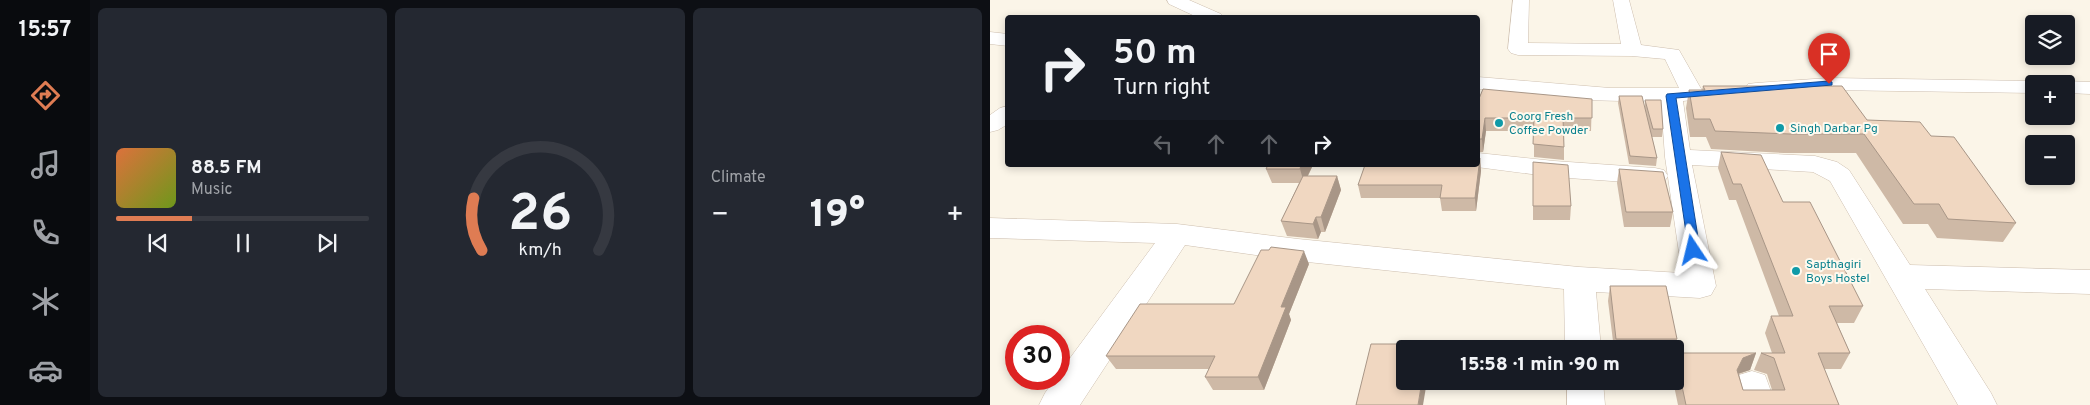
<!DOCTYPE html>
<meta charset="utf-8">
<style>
:root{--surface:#171b24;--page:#242831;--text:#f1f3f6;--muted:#9ea1a6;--line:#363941;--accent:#df7c53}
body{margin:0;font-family:Overpass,sans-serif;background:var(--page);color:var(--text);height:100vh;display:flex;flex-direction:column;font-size:19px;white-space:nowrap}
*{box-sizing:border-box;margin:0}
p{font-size:16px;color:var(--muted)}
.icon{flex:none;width:28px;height:28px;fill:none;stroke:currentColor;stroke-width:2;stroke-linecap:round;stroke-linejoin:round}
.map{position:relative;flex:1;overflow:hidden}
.panel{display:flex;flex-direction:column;gap:8px;padding:8px;background:#0d0f14;width:900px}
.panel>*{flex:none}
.banner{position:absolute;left:15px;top:15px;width:475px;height:152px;border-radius:5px;box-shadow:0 2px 8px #0003;background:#171b24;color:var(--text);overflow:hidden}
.fabs{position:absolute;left:1035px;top:15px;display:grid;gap:10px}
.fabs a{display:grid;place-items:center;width:50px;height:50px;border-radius:5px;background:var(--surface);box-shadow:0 2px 8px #0003;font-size:25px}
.speed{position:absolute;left:15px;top:325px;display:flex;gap:10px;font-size:25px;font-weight:700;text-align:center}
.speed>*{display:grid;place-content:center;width:65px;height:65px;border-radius:50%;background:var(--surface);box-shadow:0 2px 8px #0003;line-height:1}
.speed .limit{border:8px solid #d22;background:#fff;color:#111}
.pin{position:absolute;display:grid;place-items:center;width:42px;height:42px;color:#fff;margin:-51px -21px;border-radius:50% 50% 50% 0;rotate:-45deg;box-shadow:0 0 5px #0007}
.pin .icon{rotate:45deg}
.me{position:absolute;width:55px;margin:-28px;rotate:350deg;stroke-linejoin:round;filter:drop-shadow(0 0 4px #0008)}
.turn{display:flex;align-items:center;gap:18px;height:105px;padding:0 25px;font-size:22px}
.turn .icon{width:65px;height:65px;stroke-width:2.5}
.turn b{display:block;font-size:35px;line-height:42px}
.lanes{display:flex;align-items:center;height:48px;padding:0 25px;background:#0003;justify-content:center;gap:25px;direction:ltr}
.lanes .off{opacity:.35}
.big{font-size:38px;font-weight:800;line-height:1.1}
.panel .tile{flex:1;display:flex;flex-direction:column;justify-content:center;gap:8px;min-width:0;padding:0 18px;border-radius:8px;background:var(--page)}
.panel .dial{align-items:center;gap:0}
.dial svg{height:130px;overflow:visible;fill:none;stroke:var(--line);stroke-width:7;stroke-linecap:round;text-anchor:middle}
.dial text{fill:var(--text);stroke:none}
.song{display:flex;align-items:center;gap:15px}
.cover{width:60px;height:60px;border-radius:8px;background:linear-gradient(135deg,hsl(20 70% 55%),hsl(80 70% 35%))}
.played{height:5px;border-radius:2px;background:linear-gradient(90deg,var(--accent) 30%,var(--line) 30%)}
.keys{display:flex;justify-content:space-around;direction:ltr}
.heat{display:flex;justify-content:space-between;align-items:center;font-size:28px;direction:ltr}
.panel .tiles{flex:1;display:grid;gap:8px;grid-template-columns:repeat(3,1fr)}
.trip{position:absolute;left:406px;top:340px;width:288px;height:50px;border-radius:5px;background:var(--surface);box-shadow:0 2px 8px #0003;font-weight:800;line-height:50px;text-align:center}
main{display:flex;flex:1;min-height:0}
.tab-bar{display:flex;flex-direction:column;width:90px;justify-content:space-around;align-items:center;background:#090b0e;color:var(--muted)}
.tab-bar .icon{width:35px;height:35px}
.tab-bar .on{color:var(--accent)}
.tab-bar b{font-size:22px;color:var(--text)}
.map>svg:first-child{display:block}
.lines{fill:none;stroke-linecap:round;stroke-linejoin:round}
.minor-casing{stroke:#cdbeae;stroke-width:1}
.minor{fill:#fff;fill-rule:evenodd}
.wall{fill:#ceb9a6}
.shaded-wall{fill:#a89687}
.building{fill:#f0d7c1;stroke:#a89687}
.route{fill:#1a73e8;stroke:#114b97}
.culture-dot{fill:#0f9aa8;stroke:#fef9ee;stroke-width:2}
.labels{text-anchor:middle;stroke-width:4;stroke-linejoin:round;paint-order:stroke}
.culture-label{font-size:12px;fill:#0d838f;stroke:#fef9ee;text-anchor:start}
</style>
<main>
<nav class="tab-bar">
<b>15:57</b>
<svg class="icon on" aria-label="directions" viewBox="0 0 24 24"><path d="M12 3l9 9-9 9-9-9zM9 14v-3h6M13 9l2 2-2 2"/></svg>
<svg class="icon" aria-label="music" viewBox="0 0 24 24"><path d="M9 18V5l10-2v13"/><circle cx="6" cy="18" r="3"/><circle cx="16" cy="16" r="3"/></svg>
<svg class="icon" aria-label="phone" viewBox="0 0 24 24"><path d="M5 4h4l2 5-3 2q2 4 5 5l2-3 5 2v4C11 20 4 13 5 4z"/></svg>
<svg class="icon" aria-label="climate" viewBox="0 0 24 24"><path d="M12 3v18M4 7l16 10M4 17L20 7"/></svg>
<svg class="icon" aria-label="car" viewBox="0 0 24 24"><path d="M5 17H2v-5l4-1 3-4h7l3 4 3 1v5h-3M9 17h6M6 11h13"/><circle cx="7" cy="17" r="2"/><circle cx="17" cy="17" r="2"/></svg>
</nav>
<section class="panel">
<div class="tiles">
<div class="tile">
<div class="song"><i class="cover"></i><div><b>88.5 FM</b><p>Music</p></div></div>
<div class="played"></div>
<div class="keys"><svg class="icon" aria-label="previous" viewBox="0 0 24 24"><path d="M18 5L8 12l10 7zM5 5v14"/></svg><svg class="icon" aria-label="pause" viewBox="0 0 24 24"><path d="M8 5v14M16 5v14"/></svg><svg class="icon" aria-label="next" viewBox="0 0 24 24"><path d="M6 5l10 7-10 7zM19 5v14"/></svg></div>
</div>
<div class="tile dial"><svg viewBox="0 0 100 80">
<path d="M14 69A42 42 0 1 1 86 69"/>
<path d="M14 69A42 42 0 0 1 9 37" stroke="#df7c53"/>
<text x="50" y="56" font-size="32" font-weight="700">26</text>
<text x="50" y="72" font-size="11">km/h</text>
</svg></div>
<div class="tile"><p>Climate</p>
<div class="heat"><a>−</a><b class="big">19°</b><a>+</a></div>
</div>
</div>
</section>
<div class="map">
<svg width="1100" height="405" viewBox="0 0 1100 405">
<rect width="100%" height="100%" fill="#fbf5e8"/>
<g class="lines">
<g class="minor-casing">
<g id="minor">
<polygon points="177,0 199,0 231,14 234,18 209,18 179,4"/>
<polygon points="523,0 539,0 538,43 631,44 623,0 639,0 651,45 689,50 714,94 711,99 693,101 700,150 825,156 847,162 859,170 920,265 1100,270 1100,294 935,289 1001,393 1007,405 968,405 840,181 823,172 702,165 726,286 721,295 710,298 606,292 611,349 575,349 574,289 308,261 195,245 90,405 49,405 55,393 65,379 69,379 69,373 165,243 0,238 0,218 187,224 308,239 589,267 692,273 675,157 671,102 593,100 488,89 488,77 620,88 689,88 675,59 642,56 528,55 521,53 518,49"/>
<polygon points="0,32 18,34 18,46 0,44"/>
<polygon points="839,78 1044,81 1052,84 1044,84 1044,93 839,90 766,95 758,94 755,89 758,84 766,83"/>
<polygon points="1076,81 1100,82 1100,94 1076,93 1076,84 1068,84"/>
<polygon points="18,106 18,124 8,130 0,132 0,115 10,108"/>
<polygon points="488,153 564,161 665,168 674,170 678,176 674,182 665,184 564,177 479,166 478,165 488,165"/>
<polygon points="762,371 775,375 786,405 748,405 743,387 749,375"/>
<polygon points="577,381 613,381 615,405 577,405"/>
</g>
</g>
<use href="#minor" class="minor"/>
</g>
<g class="wall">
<polygon points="713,86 877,120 941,136 1026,223 1013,242 947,238 938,224 913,224 866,153 794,153 721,149 716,137 700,137 696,108 699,90 712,90"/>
<polygon points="629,96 655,108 655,100 673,129 672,137 662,137 667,158 666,166 639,164 628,103"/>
<polygon points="602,99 601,131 574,131 574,160 544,157 544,131 496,131 493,152 488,152 488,101"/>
<polygon points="731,152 793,202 873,306 864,323 847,323 860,353 851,369 834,369 849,405 688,405 683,381 685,381 685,353 766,353 760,370 749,374 753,390 782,390 777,374 764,370 771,353 782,353 775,333 781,316 789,316 746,200 739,200 728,168"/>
<polygon points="490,158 491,171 486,211 452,211 450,198 371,198 368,185"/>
<polygon points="323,165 318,176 347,176 351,190 335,232 331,232 328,239 297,236 291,221 309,183 282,183 276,169"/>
<polygon points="629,169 683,212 680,227 634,227 627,183"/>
<polygon points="543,206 581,206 580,220 543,220"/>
<polygon points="319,264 299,314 301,320 274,390 223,390 215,377 219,369 126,369 116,356 244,304"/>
<polygon points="620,286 687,339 685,349 624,349 618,301"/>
</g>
<g class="shaded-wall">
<polygon points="495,118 496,131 493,152 492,139"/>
<polygon points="490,158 491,171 486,211 485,198"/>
<polygon points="311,165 323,165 314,183 310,169"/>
<polygon points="347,176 351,190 335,232 331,217"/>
<polygon points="326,217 331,232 328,239 323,224"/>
<polygon points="314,251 319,264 299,314 301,320 274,390 268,377 291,307"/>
<polygon points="766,353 760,370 747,374 747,370 753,358"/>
<polygon points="432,381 437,381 433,405 428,405"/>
</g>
<g class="building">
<polygon points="713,86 852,86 877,120 930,122 941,136 964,137 1026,223 958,219 949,204 924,204 874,134 800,134 725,131 720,119 704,119 699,90 715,90"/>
<polygon points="493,89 602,99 602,118 573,118 574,147 543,144 544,118 495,118 492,139 488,139 488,101"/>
<polygon points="629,96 652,96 667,158 640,156"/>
<polygon points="655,100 671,100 673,129 663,129"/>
<polygon points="731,152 771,155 793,202 820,202 873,306 839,306 860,353 828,353 849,405 696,405 685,353 766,353 753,358 747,370 753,390 795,390 784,358 771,353 795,353 781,316 803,316 751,184 743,184"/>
<polygon points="488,157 490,158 485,198 450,198 452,185 368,185 375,165 488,165"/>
<polygon points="543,162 578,165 581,206 543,206"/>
<polygon points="278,165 311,165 310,169 276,169"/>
<polygon points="629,169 673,172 683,212 636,212"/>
<polygon points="313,176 347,176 331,217 326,217 323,224 291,221"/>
<polygon points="281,247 314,251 291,307 296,307 268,377 215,377 225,356 116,356 150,304 244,304 271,250 279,250"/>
<polygon points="620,286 676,286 687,339 626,339"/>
<polygon points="381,344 438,344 437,349 415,349 415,381 432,381 428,405 366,405"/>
</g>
<polygon class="route" points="839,81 842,82 842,85 686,98 710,250 703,254 699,253 676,96 677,94"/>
<g class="culture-dot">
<circle cx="509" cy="123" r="5"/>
<circle cx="790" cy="128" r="5"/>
<circle cx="806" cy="271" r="5"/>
</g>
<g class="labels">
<g class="culture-label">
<text x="519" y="120">Coorg Fresh<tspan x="519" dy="14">Coffee Powder</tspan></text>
<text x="800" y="132">Singh Darbar Pg</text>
<text x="816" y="268">Sapthagiri<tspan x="816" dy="14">Boys Hostel</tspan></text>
</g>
</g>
</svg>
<div class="fabs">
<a><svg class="icon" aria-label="layers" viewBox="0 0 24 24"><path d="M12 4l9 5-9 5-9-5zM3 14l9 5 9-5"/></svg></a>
<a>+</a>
<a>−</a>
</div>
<div class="speed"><div class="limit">30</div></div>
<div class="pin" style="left:839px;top:84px;background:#d93025"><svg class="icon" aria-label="arrive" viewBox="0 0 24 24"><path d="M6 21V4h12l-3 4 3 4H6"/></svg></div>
<svg class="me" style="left:703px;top:250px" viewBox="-20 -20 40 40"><path d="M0-17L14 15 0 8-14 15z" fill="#1a73e8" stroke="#fff" stroke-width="4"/></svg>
<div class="trip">15:58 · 1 min · 90 m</div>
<div class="banner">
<div class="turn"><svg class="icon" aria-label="right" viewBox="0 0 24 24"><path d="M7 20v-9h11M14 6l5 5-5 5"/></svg><div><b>50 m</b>Turn right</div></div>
<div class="lanes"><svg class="icon off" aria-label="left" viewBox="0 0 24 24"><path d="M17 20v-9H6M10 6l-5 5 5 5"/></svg><svg class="icon off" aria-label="ahead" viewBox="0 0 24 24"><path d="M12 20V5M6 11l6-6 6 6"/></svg><svg class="icon off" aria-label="ahead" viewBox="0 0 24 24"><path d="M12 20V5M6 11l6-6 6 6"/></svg><svg class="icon" aria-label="right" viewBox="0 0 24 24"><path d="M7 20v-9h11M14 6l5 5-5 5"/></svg></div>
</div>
</div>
</main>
